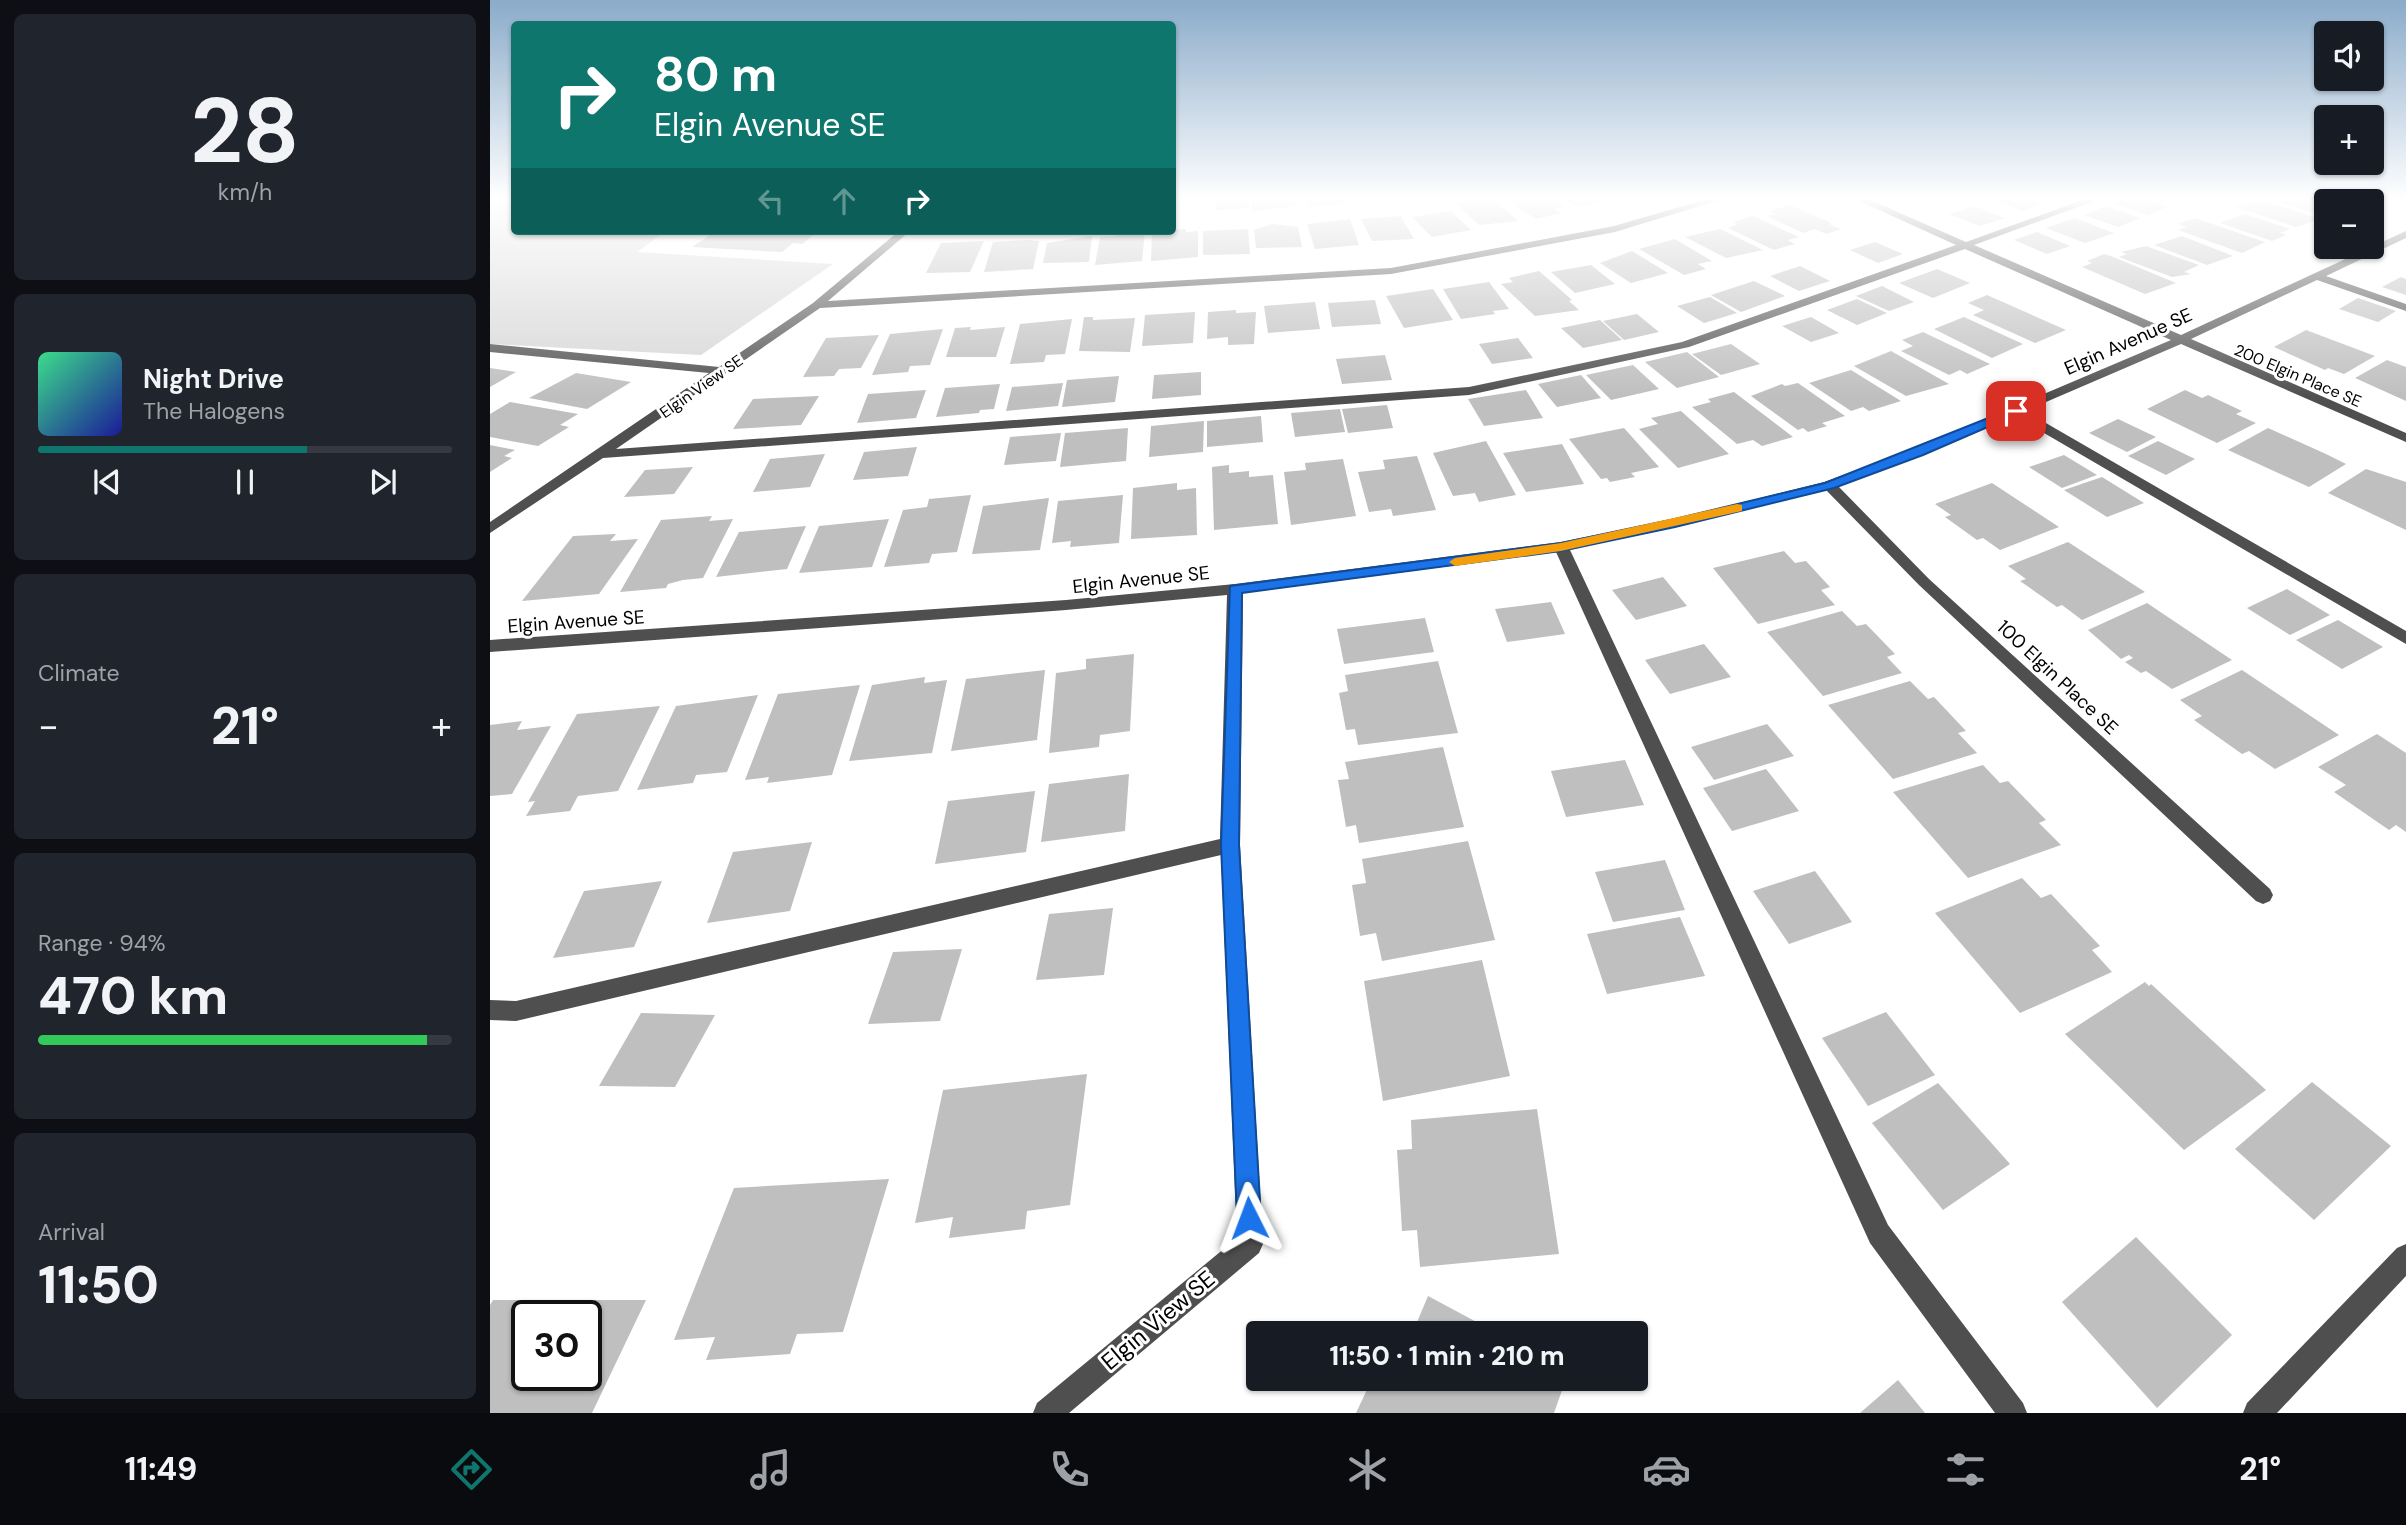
<!DOCTYPE html>
<meta charset="utf-8">
<style>
:root{--surface:#171b24;--page:#20242c;--text:#f1f3f6;--muted:#9ea1a6;--line:#363941;--accent:#0f766e}
body{margin:0;font-family:"DM Sans",sans-serif;background:var(--page);color:var(--text);height:100vh;display:flex;flex-direction:column;font-size:26px;white-space:nowrap}
*{box-sizing:border-box;margin:0}
p{font-size:23px;color:var(--muted)}
.icon{flex:none;width:38px;height:38px;fill:none;stroke:currentColor;stroke-width:2;stroke-linecap:round;stroke-linejoin:round}
.map{position:relative;flex:1;overflow:hidden}
.panel{display:flex;flex-direction:column;gap:14px;padding:14px;background:#0d0f14;width:490px}
.panel>*{flex:none}
.guide{position:absolute;left:21px;top:21px;width:665px;height:214px;border-radius:7px;box-shadow:0 2px 5px #0004;background:#0f766e;color:#fff;overflow:hidden}
.controls{position:absolute;left:1824px;top:21px;display:grid;gap:14px}
.controls a{display:grid;place-items:center;width:70px;height:70px;border-radius:7px;background:var(--surface);box-shadow:0 2px 5px #0004;font-size:35px}
.speed{position:absolute;left:21px;top:1300px;display:flex;gap:14px;font-size:35px;font-weight:700;text-align:center}
.speed>*{display:grid;place-content:center;width:91px;height:91px;border-radius:50%;background:var(--surface);box-shadow:0 2px 5px #0004;line-height:1}
.speed .limit{border:4px solid #111;border-radius:10px;background:#fff;color:#111}
.pin{position:absolute;display:grid;place-items:center;width:60px;height:60px;color:#fff;margin:-30px;border-radius:14px;box-shadow:0 4px 10px #0006}
.me{position:absolute;width:77px;margin:-38px;rotate:357deg;stroke-linejoin:round;filter:drop-shadow(0 0 5px #0008)}
.turn{display:flex;align-items:center;gap:24px;height:147px;padding:0 28px;font-size:32px}
.turn .icon{width:91px;height:91px;stroke-width:2.5}
.turn b{display:block;font-size:49px;line-height:60px}
.lanes{display:flex;align-items:center;height:66px;padding:0 28px;background:#0003;justify-content:center;gap:35px;direction:ltr}
.lanes .off{opacity:.35}
.big{font-size:52px;font-weight:800;line-height:1.1}
.panel .tile{flex:1;display:flex;flex-direction:column;justify-content:center;gap:10px;min-width:0;padding:0 24px;border-radius:10px;background:var(--page)}
.panel .dial{align-items:center;gap:0}
.dial b{font-size:91px;line-height:1}
.song{display:flex;align-items:center;gap:21px}
.cover{width:84px;height:84px;border-radius:10px;background:linear-gradient(135deg,hsl(150 70% 55%),hsl(240 70% 35%))}
.played{height:7px;border-radius:4px;background:linear-gradient(90deg,var(--accent) 65%,var(--line) 65%)}
.keys{display:flex;justify-content:space-around;direction:ltr}
.heat{display:flex;justify-content:space-between;align-items:center;font-size:38px;direction:ltr}
.charge{height:10px;border-radius:5px;background:linear-gradient(90deg,#34c759 94%,var(--line) 0)}
.trip{position:absolute;left:756px;top:1321px;width:402px;height:70px;border-radius:7px;background:var(--surface);box-shadow:0 2px 5px #0004;font-weight:800;line-height:70px;text-align:center}
.tab-bar{display:flex;height:112px;justify-content:space-around;align-items:center;background:#090b0e;color:var(--muted)}
.tab-bar .icon{width:49px;height:49px}
.tab-bar .selected{color:var(--accent)}
.tab-bar b{font-size:32px;color:var(--text)}
main{display:flex;flex:1;min-height:0}
.map>svg:first-child{display:block}
.green{fill:#d6d6d6}
.building{fill:#bfbfbf;fill-rule:evenodd}
.lines{fill:none;stroke-linecap:round;stroke-linejoin:round}
.minor{fill:#4f4f4f;fill-rule:evenodd}
.route{fill:#1a73e8;stroke:#114b97;stroke-width:2}
.slow{fill:#f59e0b}
.labels{text-anchor:middle;stroke-width:6;stroke-linejoin:round;paint-order:stroke}
.far-street-label{font-size:16px;fill:#000;stroke:#fff}
.street-label{font-size:19px;fill:#000;stroke:#fff}
.near-street-label{font-size:23px;fill:#000;stroke:#fff}
</style>
<main>
<section class="panel">
<div class="tile dial"><b>28</b><p>km/h</p></div>
<div class="tile">
<div class="song"><i class="cover"></i><div><b>Night Drive</b><p>The Halogens</p></div></div>
<div class="played"></div>
<div class="keys"><svg class="icon" aria-label="previous" viewBox="0 0 24 24"><path d="M18 5L8 12l10 7zM5 5v14"/></svg><svg class="icon" aria-label="pause" viewBox="0 0 24 24"><path d="M8 5v14M16 5v14"/></svg><svg class="icon" aria-label="next" viewBox="0 0 24 24"><path d="M6 5l10 7-10 7zM19 5v14"/></svg></div>
</div>
<div class="tile"><p>Climate</p>
<div class="heat"><a>−</a><b class="big">21°</b><a>+</a></div>
</div>
<div class="tile"><p>Range · 94%</p><b class="big">470 km</b><div class="charge"></div></div>
<div class="tile"><p>Arrival</p><b class="big">11:50</b></div>
</section>
<div class="map">
<svg width="1916" height="1413" viewBox="0 0 1916 1413">
<rect width="100%" height="100%" fill="#fff"/>
<polygon class="green" points="24,199 24,231 176,231 147,252 343,264 211,355 0,344 0,207"/>
<g class="building">
<polygon points="726,199 758,199 759,208 726,210"/>
<polygon points="761,199 805,199 807,206 762,211"/>
<polygon points="815,199 854,199 856,203 818,207"/>
<polygon points="987,199 1003,199 1028,221 989,225 965,203"/>
<polygon points="1015,199 1063,199 1075,206 1064,209 1071,213 1046,219"/>
<polygon points="1074,199 1121,199 1121,200 1088,207"/>
<polygon points="1510,199 1538,199 1552,204 1533,211 1506,201"/>
<polygon points="1634,199 1655,199 1678,207 1657,215 1623,203"/>
<polygon points="1782,199 1836,201 1836,217 1782,200"/>
<polygon points="1762,201 1769,204 1776,201 1831,219 1806,227 1746,207"/>
<polygon points="1300,205 1342,223 1339,224 1351,229 1336,234 1325,229 1313,233 1277,216 1286,214 1279,211"/>
<polygon points="1484,206 1515,218 1490,226 1459,214"/>
<polygon points="1616,206 1650,218 1628,227 1594,215"/>
<polygon points="961,211 981,230 942,237 922,217"/>
<polygon points="1755,214 1800,229 1790,233 1796,235 1782,241 1730,223"/>
<polygon points="911,216 924,239 882,241 871,219"/>
<polygon points="1263,216 1309,237 1298,240 1305,244 1284,250 1238,228 1248,224 1243,222"/>
<polygon points="1585,218 1624,233 1595,243 1556,228"/>
<polygon points="1705,218 1775,242 1752,253 1688,230 1697,227 1688,224"/>
<polygon points="860,219 869,245 825,249 817,224"/>
<polygon points="782,224 808,227 812,247 766,248 764,230"/>
<polygon points="696,229 696,232 708,231 708,257 661,261 662,231"/>
<polygon points="758,229 760,254 713,255 713,231"/>
<polygon points="1230,229 1273,250 1236,258 1195,237"/>
<polygon points="226,231 329,231 312,244 303,243 292,252 202,247"/>
<polygon points="655,231 652,261 605,265 610,237 626,236 627,232"/>
<polygon points="1547,232 1580,246 1557,254 1524,240"/>
<polygon points="602,236 599,262 553,263 557,243"/>
<polygon points="1692,236 1743,256 1717,265 1664,245"/>
<polygon points="1185,239 1222,261 1208,264 1216,269 1194,275 1149,249"/>
<polygon points="537,240 549,241 543,269 494,272 503,242"/>
<polygon points="494,241 480,272 436,273 451,243"/>
<polygon points="1385,242 1413,254 1388,263 1360,250"/>
<polygon points="1656,246 1709,265 1694,272 1701,274 1682,277 1629,257 1637,254 1631,252"/>
<polygon points="1142,251 1178,273 1141,283 1110,263"/>
<polygon points="1614,254 1621,256 1686,283 1655,294 1592,267 1602,263 1597,261"/>
<polygon points="1101,265 1125,284 1085,293 1061,272"/>
<polygon points="1310,266 1340,281 1309,291 1280,276"/>
<polygon points="1447,269 1480,283 1443,298 1409,283"/>
<polygon points="1049,271 1082,300 1079,301 1089,310 1045,316 1011,284 1023,282 1019,278"/>
<polygon points="1911,277 1916,279 1916,295 1892,287"/>
<polygon points="1264,281 1295,296 1251,312 1221,295"/>
<polygon points="999,282 1019,309 1003,311 1005,314 971,319 953,289"/>
<polygon points="1392,286 1424,302 1399,311 1366,296"/>
<polygon points="943,289 963,320 914,328 896,296"/>
<polygon points="1497,295 1576,330 1545,343 1483,315 1494,310 1478,303"/>
<polygon points="1220,297 1247,313 1214,323 1187,306"/>
<polygon points="1868,298 1906,311 1888,322 1849,309"/>
<polygon points="1367,299 1397,313 1367,325 1337,310"/>
<polygon points="885,300 891,324 842,327 838,303"/>
<polygon points="825,302 830,329 778,333 774,306"/>
<polygon points="746,310 746,313 766,312 764,344 738,345 738,337 717,339 718,312"/>
<polygon points="705,312 703,343 652,346 655,315"/>
<polygon points="1147,314 1169,332 1134,340 1113,321"/>
<polygon points="594,317 603,317 603,320 645,318 640,352 589,351"/>
<polygon points="1321,317 1349,333 1321,342 1292,326"/>
<polygon points="1474,317 1533,344 1502,358 1444,329"/>
<polygon points="582,319 575,354 556,355 554,362 520,364 530,324"/>
<polygon points="1110,320 1132,340 1093,348 1071,328"/>
<polygon points="481,327 480,330 515,327 506,357 456,357 465,328"/>
<polygon points="453,329 440,365 420,366 418,372 382,375 400,334"/>
<polygon points="1816,330 1885,356 1854,374 1838,368 1835,370 1784,347"/>
<polygon points="1433,332 1500,364 1477,374 1470,370 1459,375 1411,351 1423,346 1412,340"/>
<polygon points="389,335 371,368 349,369 344,376 313,377 336,338"/>
<polygon points="1028,338 1043,358 1002,364 989,344"/>
<polygon points="1241,344 1270,364 1231,375 1202,354"/>
<polygon points="1401,351 1459,384 1416,396 1364,366"/>
<polygon points="1197,352 1229,377 1187,388 1155,362"/>
<polygon points="895,355 902,380 852,384 846,359"/>
<polygon points="1897,360 1916,367 1916,401 1865,378"/>
<polygon points="1143,365 1169,389 1121,400 1096,375"/>
<polygon points="0,368 26,372 0,387"/>
<polygon points="1361,370 1411,401 1379,411 1373,407 1361,411 1319,383"/>
<polygon points="711,372 711,395 662,399 664,375"/>
<polygon points="86,373 141,382 97,409 39,398"/>
<polygon points="1091,375 1111,398 1067,407 1048,384"/>
<polygon points="629,376 625,402 572,407 577,380"/>
<polygon points="573,383 568,406 516,411 522,387"/>
<polygon points="1308,383 1355,416 1332,423 1337,426 1318,432 1313,428 1308,430 1261,396 1292,384 1295,386"/>
<polygon points="510,384 504,409 490,410 489,413 446,417 455,388"/>
<polygon points="436,390 426,418 367,423 378,394"/>
<polygon points="1036,390 1053,418 994,426 978,399"/>
<polygon points="1695,390 1712,398 1718,395 1752,411 1746,414 1766,423 1727,443 1657,409"/>
<polygon points="1244,392 1303,437 1272,446 1263,440 1247,444 1202,407 1221,402 1218,399"/>
<polygon points="329,396 311,425 243,429 263,399"/>
<polygon points="20,402 88,414 70,425 79,427 48,446 0,437 0,414"/>
<polygon points="897,405 903,428 858,433 852,409"/>
<polygon points="850,409 855,432 805,437 801,413"/>
<polygon points="1191,411 1239,454 1188,468 1149,429 1168,424 1161,418"/>
<polygon points="771,416 773,442 717,447 717,421"/>
<polygon points="1628,419 1666,437 1637,452 1599,433"/>
<polygon points="714,421 713,452 659,457 661,426"/>
<polygon points="638,428 636,461 570,467 575,433"/>
<polygon points="1134,428 1169,467 1141,473 1145,477 1120,482 1117,478 1111,479 1079,439"/>
<polygon points="1778,428 1836,454 1856,464 1819,487 1738,450"/>
<polygon points="571,433 566,461 514,465 520,437"/>
<polygon points="996,441 1026,495 989,502 985,493 963,496 943,453"/>
<polygon points="1668,441 1705,459 1676,475 1638,456"/>
<polygon points="1072,444 1094,484 1036,492 1013,453"/>
<polygon points="0,445 25,450 14,456 22,458 0,472"/>
<polygon points="427,447 418,476 363,480 374,452"/>
<polygon points="335,454 320,487 263,492 280,459"/>
<polygon points="1574,455 1607,475 1572,488 1539,467"/>
<polygon points="927,456 946,510 903,516 901,509 879,512 868,472 895,469 893,460"/>
<polygon points="853,459 866,516 801,525 794,472 816,470 815,463"/>
<polygon points="739,465 739,473 759,471 759,477 783,475 788,524 724,530 722,467"/>
<polygon points="203,467 184,494 134,497 155,470"/>
<polygon points="1876,469 1916,482 1916,530 1838,493"/>
<polygon points="1612,477 1654,503 1617,517 1574,490"/>
<polygon points="687,483 687,490 706,488 707,535 641,539 643,488"/>
<polygon points="1502,483 1569,527 1510,550 1493,538 1487,540 1455,517 1461,515 1445,504"/>
<polygon points="481,495 467,552 442,554 439,563 394,567 413,510 437,507 439,499"/>
<polygon points="633,495 629,543 580,547 581,541 562,543 568,501"/>
<polygon points="559,498 550,550 482,554 493,506"/>
<polygon points="222,516 219,521 243,519 213,578 193,580 178,584 176,588 130,592 171,520"/>
<polygon points="399,519 382,567 309,573 329,526"/>
<polygon points="316,526 297,569 226,577 249,532"/>
<polygon points="126,534 120,541 148,539 109,594 32,601 83,536"/>
<polygon points="1578,542 1655,592 1592,620 1572,605 1567,607 1530,581 1536,579 1518,566"/>
<polygon points="1294,551 1305,563 1316,561 1340,587 1331,590 1345,605 1268,624 1223,568"/>
<polygon points="1173,577 1197,606 1146,620 1122,590"/>
<polygon points="1797,589 1840,615 1800,635 1757,608"/>
<polygon points="1061,602 1075,634 1017,642 1005,609"/>
<polygon points="1657,603 1742,660 1682,689 1656,671 1651,673 1635,662 1643,658 1639,655 1631,659 1598,630"/>
<polygon points="1352,611 1367,626 1376,624 1405,654 1397,657 1412,673 1333,696 1277,632"/>
<polygon points="935,618 944,652 854,664 847,629"/>
<polygon points="1848,620 1893,647 1852,669 1806,640"/>
<polygon points="1214,644 1241,677 1180,694 1155,660"/>
<polygon points="644,654 640,731 610,735 609,747 559,753 566,673 596,669 596,659"/>
<polygon points="948,661 968,733 868,745 865,729 856,730 849,693 858,691 855,675"/>
<polygon points="555,670 547,740 461,751 476,679"/>
<polygon points="1752,670 1849,735 1785,769 1759,751 1752,754 1704,720 1712,716 1690,700"/>
<polygon points="435,677 434,683 457,680 442,753 359,761 382,685"/>
<polygon points="1420,681 1438,699 1444,697 1476,731 1468,733 1487,753 1403,779 1338,705"/>
<polygon points="370,685 342,775 277,783 279,777 255,780 288,694"/>
<polygon points="268,695 237,772 206,775 203,783 147,790 186,706"/>
<polygon points="170,706 128,791 88,796 80,811 36,816 45,801 38,802 87,714"/>
<polygon points="32,721 27,730 61,726 22,794 0,796 0,725"/>
<polygon points="1277,724 1304,756 1224,780 1201,747"/>
<polygon points="1887,734 1916,753 1916,832 1906,825 1899,830 1844,792 1856,785 1828,767"/>
<polygon points="953,747 974,827 869,843 866,825 856,827 848,780 859,779 855,762"/>
<polygon points="1135,760 1154,805 1076,817 1061,771"/>
<polygon points="1493,765 1510,783 1518,781 1556,820 1549,823 1571,845 1478,878 1403,792"/>
<polygon points="1276,769 1309,811 1242,831 1213,788"/>
<polygon points="639,774 635,831 551,842 559,784"/>
<polygon points="545,791 536,852 445,864 458,801"/>
<polygon points="978,841 1005,940 892,961 886,933 870,936 862,885 876,883 872,859"/>
<polygon points="322,842 300,911 217,923 243,852"/>
<polygon points="1175,860 1195,910 1123,922 1105,872"/>
<polygon points="1325,871 1362,922 1299,944 1263,891"/>
<polygon points="1532,878 1551,898 1561,894 1610,946 1602,950 1622,972 1530,1013 1445,913"/>
<polygon points="172,881 144,947 63,958 94,891"/>
<polygon points="623,908 614,975 546,980 559,914"/>
<polygon points="1190,917 1215,976 1117,994 1097,934"/>
<polygon points="472,949 450,1021 378,1024 403,952"/>
<polygon points="992,960 1020,1076 893,1101 874,981"/>
<polygon points="1655,982 1659,986 1661,984 1776,1090 1694,1150 1575,1034"/>
<polygon points="1396,1012 1445,1075 1378,1106 1332,1038"/>
<polygon points="151,1013 225,1015 185,1087 109,1086"/>
<polygon points="597,1074 580,1205 537,1211 535,1229 459,1238 463,1217 425,1223 453,1090"/>
<polygon points="1822,1082 1901,1146 1824,1220 1745,1149"/>
<polygon points="1448,1083 1520,1164 1453,1210 1382,1123"/>
<polygon points="1047,1109 1069,1254 930,1267 927,1230 912,1231 907,1150 922,1149 921,1120"/>
<polygon points="399,1179 353,1332 307,1334 300,1354 216,1360 225,1337 184,1340 244,1188"/>
<polygon points="1646,1237 1742,1335 1667,1408 1572,1302"/>
<polygon points="938,1296 1009,1334 922,1334"/>
<path d="M 3,1300 L 156,1300 L 102,1413 L 0,1413 L 0,1305 ZM 37,1316 L 96,1316 L 96,1376 L 37,1376 Z"/>
<polygon points="882,1379 1076,1379 1064,1413 866,1413"/>
<polygon points="1408,1380 1435,1413 1370,1413"/>
</g>
<g class="lines">
<g class="minor">
<polygon points="1217,199 1233,199 1125,232 901,274 330,308 126,449 979,387 1192,342 1466,245 1365,199 1378,199 1476,242 1595,199 1610,199 1484,245 1691,335 1916,231 1916,238 1836,276 1916,304 1916,311 1827,280 1701,339 1916,433 1916,442 1691,344 1535,411 1916,631 1916,644 1525,416 1434,455 1348,486 1439,579 1780,889 1783,895 1780,901 1773,904 1766,901 1429,585 1336,490 1080,550 1398,1225 1533,1403 1537,1413 1505,1413 1380,1243 1066,552 753,593 750,845 773,1244 769,1253 579,1413 543,1413 547,1403 747,1238 731,855 26,1021 0,1020 0,1000 26,1001 730,839 737,595 576,610 0,652 0,640 576,600 745,584 1071,542 1185,519 1334,482 1424,449 1681,340 1475,249 1199,347 979,395 113,458 0,533 0,522 219,373 0,352 0,344 229,367 323,303 409,231 420,231 338,301 901,268 1124,226"/>
<polygon points="1916,1244 1916,1276 1787,1413 1753,1413 1757,1403 1907,1248"/>
</g>
</g>
<linearGradient id="sky" x2="0" y2="1"><stop stop-color="#8aabca"/><stop offset="0.5" stop-color="#fff"/><stop offset="1" stop-color="#fff" stop-opacity="0"/></linearGradient>
<rect width="1916" height="397" fill="url(#sky)"/>
<polygon class="route" points="1526,407 1531,411 1530,413 1433,455 1344,488 1185,527 1071,551 752,593 749,845 771,1218 767,1226 759,1230 751,1226 747,1218 731,845 740,586 1071,543 1185,519 1335,483"/>
<polygon class="slow" points="1247,504 1252,505 1252,511 1071,551 965,566 959,562 965,558 1071,543"/>
<g class="labels">
<g class="far-street-label">
<text transform="translate(1808 375) rotate(23)" y="6">200 Elgin Place SE</text>
<text transform="translate(211 386) rotate(-35)" y="6">Elgin View SE</text>
</g>
<g class="street-label">
<text transform="translate(1638 341) rotate(-24)" y="7">Elgin Avenue SE</text>
<text transform="translate(651 579) rotate(-6)" y="7">Elgin Avenue SE</text>
<text transform="translate(86 621) rotate(-4)" y="7">Elgin Avenue SE</text>
<text transform="translate(1568 677) rotate(43)" y="7">100 Elgin Place SE</text>
</g>
<g class="near-street-label">
<text transform="translate(668 1320) rotate(-40)" y="8">Elgin View SE</text>
</g>
</g>
</svg>
<div class="controls">
<a><svg class="icon" aria-label="sound" viewBox="0 0 24 24"><path d="M4 9h4l5-4v14l-5-4H4zM17 9q2 3 0 6"/></svg></a>
<a>+</a>
<a>−</a>
</div>
<div class="speed"><div class="limit">30</div></div>
<div class="pin" style="left:1526px;top:411px;background:#d93025"><svg class="icon" aria-label="arrive" viewBox="0 0 24 24"><path d="M6 21V4h12l-3 4 3 4H6"/></svg></div>
<svg class="me" style="left:759px;top:1218px" viewBox="-20 -20 40 40"><path d="M0-17L14 15 0 8-14 15z" fill="#1a73e8" stroke="#fff" stroke-width="4"/></svg>
<div class="trip">11:50 · 1 min · 210 m</div>
<div class="guide">
<div class="turn"><svg class="icon" aria-label="right" viewBox="0 0 24 24"><path d="M7 20v-9h11M14 6l5 5-5 5"/></svg><div><b>80 m</b>Elgin Avenue SE</div></div>
<div class="lanes"><svg class="icon off" aria-label="left" viewBox="0 0 24 24"><path d="M17 20v-9H6M10 6l-5 5 5 5"/></svg><svg class="icon off" aria-label="ahead" viewBox="0 0 24 24"><path d="M12 20V5M6 11l6-6 6 6"/></svg><svg class="icon" aria-label="right" viewBox="0 0 24 24"><path d="M7 20v-9h11M14 6l5 5-5 5"/></svg></div>
</div>
</div>
</main>
<nav class="tab-bar">
<b>11:49</b>
<svg class="icon selected" aria-label="directions" viewBox="0 0 24 24"><path d="M12 3l9 9-9 9-9-9zM9 14v-3h6M13 9l2 2-2 2"/></svg>
<svg class="icon" aria-label="music" viewBox="0 0 24 24"><path d="M9 18V5l10-2v13"/><circle cx="6" cy="18" r="3"/><circle cx="16" cy="16" r="3"/></svg>
<svg class="icon" aria-label="phone" viewBox="0 0 24 24"><path d="M5 4h4l2 5-3 2q2 4 5 5l2-3 5 2v4C11 20 4 13 5 4z"/></svg>
<svg class="icon" aria-label="climate" viewBox="0 0 24 24"><path d="M12 3v18M4 7l16 10M4 17L20 7"/></svg>
<svg class="icon" aria-label="car" viewBox="0 0 24 24"><path d="M5 17H2v-5l4-1 3-4h7l3 4 3 1v5h-3M9 17h6M6 11h13"/><circle cx="7" cy="17" r="2"/><circle cx="17" cy="17" r="2"/></svg>
<svg class="icon" aria-label="filters" viewBox="0 0 24 24"><path d="M4 7h16M4 17h16"/><circle cx="9" cy="7" r="2"/><circle cx="15" cy="17" r="2"/></svg>
<b>21°</b>
</nav>
